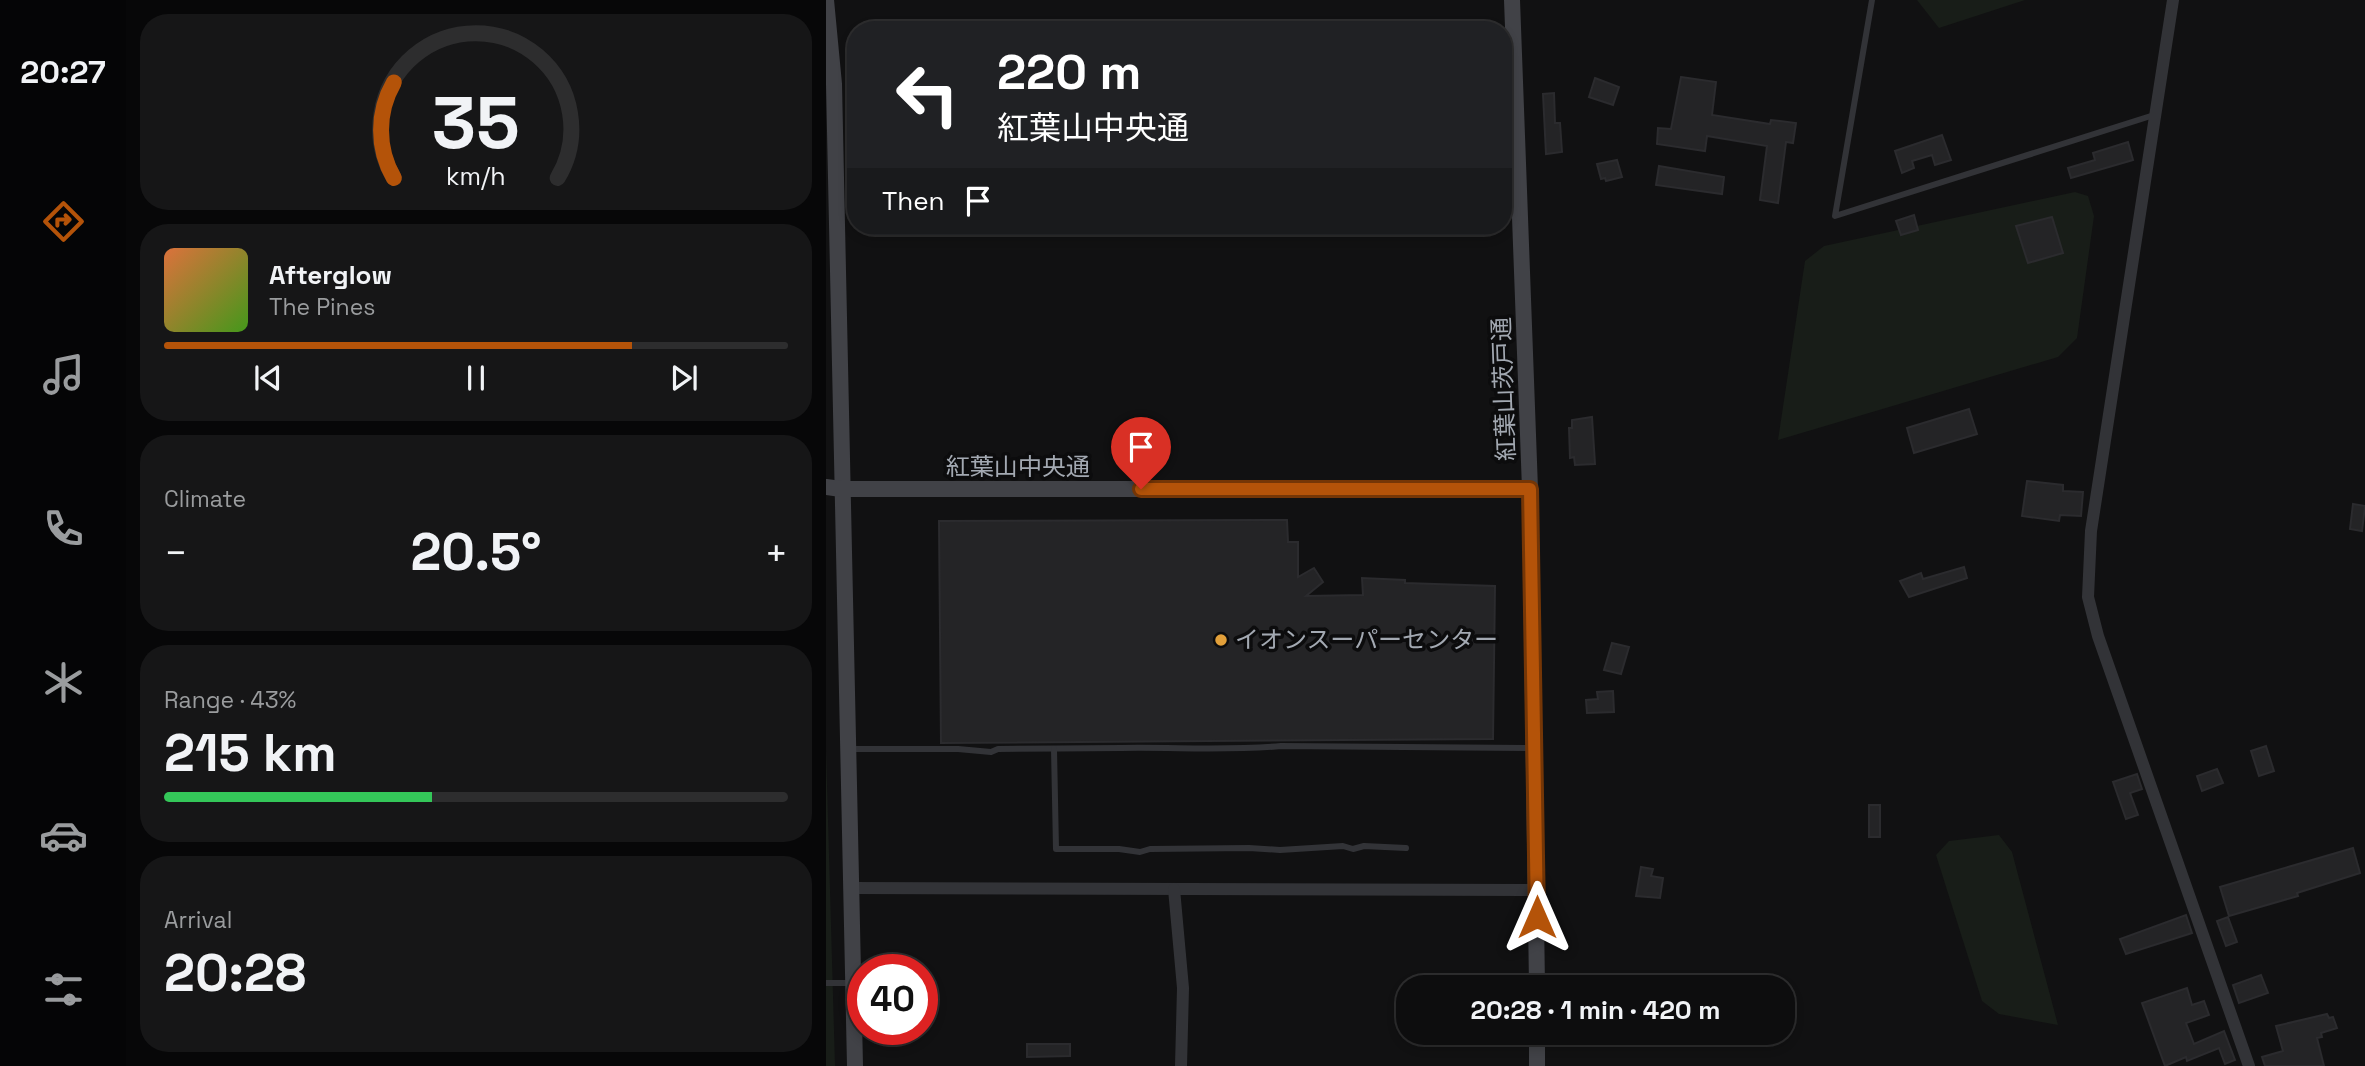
<!DOCTYPE html>
<meta charset="utf-8">
<style>
:root{--surface:#0d0d0e;--page:#161617;--text:#f1f3f6;--muted:#9a9c9e;--line:#2d2d2e;--accent:#b45309}
body{margin:0;font-family:"Space Grotesk","Noto Sans JP",sans-serif;background:var(--page);color:var(--text);height:100vh;display:flex;flex-direction:column;font-size:26px;white-space:nowrap}
*{box-sizing:border-box;margin:0}
p{font-size:23px;color:var(--muted)}
.icon{flex:none;width:38px;height:38px;fill:none;stroke:currentColor;stroke-width:2;stroke-linecap:round;stroke-linejoin:round}
.map{position:relative;flex:1;overflow:hidden}
.side{display:flex;flex-direction:column;gap:14px;padding:14px;background:#070708;width:700px}
.side>*{flex:none}
.top-card{position:absolute;left:21px;top:21px;width:665px;height:214px;border-radius:28px;box-shadow:0 4px 10px #0003,0 0 0 2px var(--line);background:#202124;color:#fff;overflow:hidden}
.speed{position:absolute;left:21px;top:954px;display:flex;gap:14px;font-size:35px;font-weight:700;text-align:center}
.speed>*{display:grid;place-content:center;width:91px;height:91px;border-radius:50%;background:var(--surface);box-shadow:0 4px 10px #0003,0 0 0 2px var(--line);line-height:1}
.speed .limit{border:10px solid #d22;background:#fff;color:#111}
.pin{position:absolute;display:grid;place-items:center;width:60px;height:60px;color:#fff;margin:-72px -30px;border-radius:50% 50% 50% 0;rotate:-45deg;box-shadow:0 0 7px #0007}
.pin .icon{rotate:45deg}
.me{position:absolute;width:77px;margin:-38px;rotate:0deg;stroke-linejoin:round;filter:drop-shadow(0 0 5px #0008)}
.turn{display:flex;align-items:center;gap:24px;height:147px;padding:0 35px;font-size:32px}
.turn .icon{width:91px;height:91px;stroke-width:2.5}
.turn b{display:block;font-size:49px;line-height:60px}
.then{display:flex;align-items:center;height:66px;padding:0 35px;background:#0003;gap:14px;font-size:26px}
.big{font-size:52px;font-weight:700;line-height:1.1}
.side .widget{flex:1;display:flex;flex-direction:column;justify-content:center;gap:10px;min-width:0;padding:0 24px;border-radius:28px;background:var(--page)}
.side .dial{align-items:center;gap:0}
.dial svg{height:182px;overflow:visible;fill:none;stroke:var(--line);stroke-width:7;stroke-linecap:round;text-anchor:middle}
.dial text{fill:var(--text);stroke:none}
.song{display:flex;align-items:center;gap:21px}
.cover{width:84px;height:84px;border-radius:10px;background:linear-gradient(135deg,hsl(20 70% 55%),hsl(100 70% 35%))}
.played{height:7px;border-radius:4px;background:linear-gradient(90deg,var(--accent) 75%,var(--line) 75%)}
.keys{display:flex;justify-content:space-around;direction:ltr}
.heat{display:flex;justify-content:space-between;align-items:center;font-size:38px;direction:ltr}
.charge{height:10px;border-radius:5px;background:linear-gradient(90deg,#34c759 43%,var(--line) 0)}
.trip{position:absolute;left:570px;top:975px;width:399px;height:70px;border-radius:28px;background:var(--surface);box-shadow:0 4px 10px #0003,0 0 0 2px var(--line);font-weight:700;line-height:70px;text-align:center}
main{display:flex;flex:1;min-height:0}
.tabs{display:flex;flex-direction:column;width:126px;justify-content:space-around;align-items:center;background:#050506;color:var(--muted)}
.tabs .icon{width:49px;height:49px}
.tabs .selected{color:var(--accent)}
.tabs b{font-size:32px;color:var(--text)}
.map>svg:first-child{display:block}
.green{fill:#181d18}
.building{fill:#242426;stroke:#2b2b2e;stroke-width:2}
.lines{fill:none;stroke-linecap:round;stroke-linejoin:round}
.lane{stroke:#323337;stroke-width:6}
.street{stroke:#323337;stroke-width:12}
.secondary{stroke:#414247;stroke-width:16}
.route-casing{stroke:#753606;stroke-width:18}
.route{stroke:#b45309;stroke-width:12}
.poi-dot{fill:#e2a03a;stroke:#0c0c0d;stroke-width:2.5}
.labels{text-anchor:middle;stroke-width:7;stroke-linejoin:round;paint-order:stroke}
.street-label{font-size:24px;fill:#a3a9b2;stroke:#0c0c0d}
.poi-label{font-size:24px;fill:#a3a9b2;stroke:#0c0c0d;text-anchor:start}
</style>
<main>
<nav class="tabs">
<b>20:27</b>
<svg class="icon selected" aria-label="directions" viewBox="0 0 24 24"><path d="M12 3l9 9-9 9-9-9zM9 14v-3h6M13 9l2 2-2 2"/></svg>
<svg class="icon" aria-label="music" viewBox="0 0 24 24"><path d="M9 18V5l10-2v13"/><circle cx="6" cy="18" r="3"/><circle cx="16" cy="16" r="3"/></svg>
<svg class="icon" aria-label="phone" viewBox="0 0 24 24"><path d="M5 4h4l2 5-3 2q2 4 5 5l2-3 5 2v4C11 20 4 13 5 4z"/></svg>
<svg class="icon" aria-label="climate" viewBox="0 0 24 24"><path d="M12 3v18M4 7l16 10M4 17L20 7"/></svg>
<svg class="icon" aria-label="car" viewBox="0 0 24 24"><path d="M5 17H2v-5l4-1 3-4h7l3 4 3 1v5h-3M9 17h6M6 11h13"/><circle cx="7" cy="17" r="2"/><circle cx="17" cy="17" r="2"/></svg>
<svg class="icon" aria-label="filters" viewBox="0 0 24 24"><path d="M4 7h16M4 17h16"/><circle cx="9" cy="7" r="2"/><circle cx="15" cy="17" r="2"/></svg>
</nav>
<section class="side">
<div class="widget dial"><svg viewBox="0 0 100 80">
<path d="M14 69A42 42 0 1 1 86 69"/>
<path d="M14 69A42 42 0 0 1 14 27" stroke="#b45309"/>
<text x="50" y="56" font-size="32" font-weight="700">35</text>
<text x="50" y="72" font-size="11">km/h</text>
</svg></div>
<div class="widget">
<div class="song"><i class="cover"></i><div><b>Afterglow</b><p>The Pines</p></div></div>
<div class="played"></div>
<div class="keys"><svg class="icon" aria-label="previous" viewBox="0 0 24 24"><path d="M18 5L8 12l10 7zM5 5v14"/></svg><svg class="icon" aria-label="pause" viewBox="0 0 24 24"><path d="M8 5v14M16 5v14"/></svg><svg class="icon" aria-label="next" viewBox="0 0 24 24"><path d="M6 5l10 7-10 7zM19 5v14"/></svg></div>
</div>
<div class="widget"><p>Climate</p>
<div class="heat"><a>−</a><b class="big">20.5°</b><a>+</a></div>
</div>
<div class="widget"><p>Range · 43%</p><b class="big">215 km</b><div class="charge"></div></div>
<div class="widget"><p>Arrival</p><b class="big">20:28</b></div>
</section>
<div class="map">
<svg width="1539" height="1066" viewBox="0 0 1539 1066">
<rect width="100%" height="100%" fill="#111112"/>
<g class="green">
<polygon points="1091,0 1199,0 1113,28"/>
<polygon points="1249,192 1262,196 1268,216 1251,338 1232,357 952,440 979,261 998,246"/>
<polygon points="0,749 9,1066 0,1066"/>
<polygon points="1173,835 1186,852 1232,1025 1173,1014 1156,1001 1110,855 1123,841"/>
</g>
<g class="building">
<polygon points="855,77 890,82 886,115 944,124 945,120 970,123 967,143 960,142 952,203 934,200 941,146 881,136 879,151 831,144 832,128 845,129"/>
<polygon points="769,78 793,87 787,105 763,97"/>
<polygon points="728,93 729,123 734,123 736,152 720,154 717,94"/>
<polygon points="1116,135 1125,160 1109,165 1106,155 1086,161 1088,168 1076,173 1069,151"/>
<polygon points="1302,142 1307,160 1245,178 1242,168 1269,160 1267,153"/>
<polygon points="791,160 796,177 780,181 779,178 775,179 771,164"/>
<polygon points="833,166 898,177 896,194 830,185"/>
<polygon points="1088,215 1092,230 1075,235 1070,221"/>
<polygon points="1226,217 1237,253 1202,263 1190,226"/>
<polygon points="1143,409 1151,434 1088,453 1081,428"/>
<polygon points="766,417 769,464 749,465 748,457 744,458 743,428 746,428 746,420"/>
<polygon points="1201,481 1237,485 1237,491 1257,492 1255,516 1234,515 1233,521 1196,516"/>
<polygon points="1527,504 1539,506 1536,531 1524,529"/>
<polygon points="461,520 462,542 472,542 472,577 488,568 497,582 480,596 537,595 536,578 579,580 579,583 669,586 667,739 115,743 113,521"/>
<polygon points="1138,567 1141,578 1083,597 1074,581 1095,573 1097,579"/>
<polygon points="786,643 803,647 795,674 778,670"/>
<polygon points="787,691 788,712 761,713 760,700 772,699 771,692"/>
<polygon points="1440,746 1448,771 1433,776 1425,751"/>
<polygon points="1391,769 1397,783 1376,791 1371,776"/>
<polygon points="1311,774 1316,789 1304,793 1312,815 1300,819 1287,782"/>
<rect x="1043" y="805" width="11" height="32"/>
<polygon points="1527,848 1534,873 1471,893 1472,896 1403,916 1394,887"/>
<polygon points="815,867 827,869 825,876 837,878 834,898 810,896"/>
<polygon points="1360,915 1366,933 1300,954 1294,939"/>
<polygon points="1402,917 1411,942 1400,946 1391,921"/>
<polygon points="1435,975 1442,993 1413,1003 1407,985"/>
<polygon points="1361,988 1366,1005 1378,1001 1383,1015 1360,1023 1368,1044 1398,1031 1409,1060 1399,1064 1393,1048 1361,1061 1360,1057 1339,1066 1316,1003"/>
<polygon points="1501,1014 1503,1018 1507,1017 1511,1028 1495,1033 1496,1037 1491,1038 1498,1066 1439,1066 1436,1057 1457,1051 1450,1026"/>
<polygon points="201,1044 244,1044 244,1056 201,1057"/>
</g>
<g class="lines">
<g class="lane">
<polyline points="1046,0 1009,216 1328,115"/>
<path d="M 23,749 L 132,749 L 165,752 L 172,749 C 213,749 254,748 295,748 C 349,747 402,751 455,746 L 707,748"/>
<polyline points="228,749 230,849 293,849 314,852 324,849 423,848 454,850 517,846 527,849 538,846 580,848"/>
<polyline points="0,983 25,983"/>
</g>
<g class="street">
<polyline points="1347,0 1265,531 1262,597 1272,636 1423,1066"/>
<polyline points="24,888 711,890"/>
<polyline points="348,889 357,988 355,1066"/>
</g>
<g class="secondary">
<polyline points="0,0 8,84 29,1066"/>
<polyline points="686,0 704,489 711,987"/>
<polyline points="0,487 15,489 704,489"/>
<polyline points="711,1066 711,1032"/>
</g>
</g>
<g class="lines">
<g class="route-casing">
<polyline id="route" points="315,489 704,489 711,917"/>
</g>
<use href="#route" class="route"/>
</g>
<circle class="poi-dot" cx="395" cy="640" r="7"/>
<g class="labels">
<g class="street-label">
<text transform="translate(678 389) rotate(-92)" y="8">紅葉山茨戸通</text>
<text x="192" y="475">紅葉山中央通</text>
</g>
<g class="poi-label">
<text x="409" y="648">イオンスーパーセンター</text>
</g>
</g>
</svg>
<div class="speed"><div class="limit">40</div></div>
<div class="pin" style="left:315px;top:489px;background:#d93025"><svg class="icon" aria-label="arrive" viewBox="0 0 24 24"><path d="M6 21V4h12l-3 4 3 4H6"/></svg></div>
<svg class="me" style="left:711px;top:917px" viewBox="-20 -20 40 40"><path d="M0-17L14 15 0 8-14 15z" fill="#b45309" stroke="#fff" stroke-width="4"/></svg>
<div class="trip">20:28 · 1 min · 420 m</div>
<div class="top-card">
<div class="turn"><svg class="icon" aria-label="left" viewBox="0 0 24 24"><path d="M17 20v-9H6M10 6l-5 5 5 5"/></svg><div><b>220 m</b>紅葉山中央通</div></div>
<div class="then">Then<svg class="icon" aria-label="arrive" viewBox="0 0 24 24"><path d="M6 21V4h12l-3 4 3 4H6"/></svg></div>
</div>
</div>
</main>
